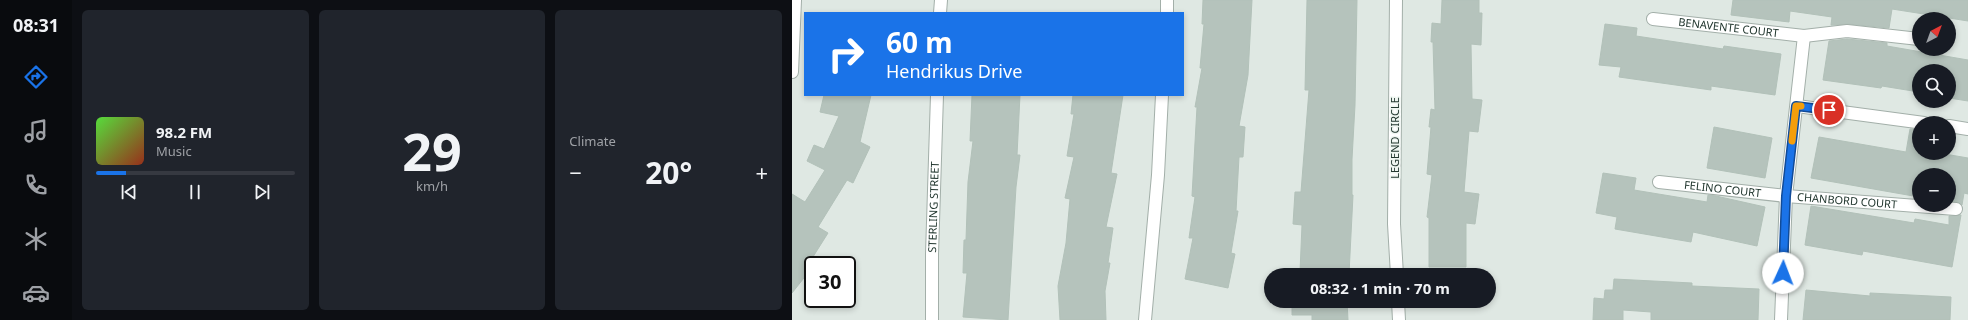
<!DOCTYPE html>
<meta charset="utf-8">
<style>
:root{--surface:#171b24;--page:#20242c;--text:#f1f3f6;--muted:#9ea1a6;--line:#363941;--accent:#1a73e8}
body{margin:0;font-family:"Noto Sans",sans-serif;background:var(--page);color:var(--text);height:100vh;display:flex;flex-direction:column;font-size:15px;white-space:nowrap}
*{box-sizing:border-box;margin:0}
p{font-size:13px;color:var(--muted)}
.icon{flex:none;width:22px;height:22px;fill:none;stroke:currentColor;stroke-width:2;stroke-linecap:round;stroke-linejoin:round}
.map{position:relative;flex:1;overflow:hidden}
.side{display:flex;flex-direction:column;gap:10px;padding:10px;background:#0d0f14;width:720px}
.side>*{flex:none}
.top-card{position:absolute;left:12px;top:12px;width:380px;height:84px;border-radius:0px;box-shadow:0 2px 6px #0003;background:#1a73e8;color:#fff;overflow:hidden}
.needle{width:26px;rotate:41deg}
.fabs{position:absolute;left:1120px;top:12px;display:grid;gap:8px}
.fabs a{display:grid;place-items:center;width:44px;height:44px;border-radius:50%;background:var(--surface);box-shadow:0 2px 6px #0003;font-size:20px}
.speed{position:absolute;left:12px;top:256px;display:flex;gap:8px;font-size:20px;font-weight:700;text-align:center}
.speed>*{display:grid;place-content:center;width:52px;height:52px;border-radius:50%;background:var(--surface);box-shadow:0 2px 6px #0003;line-height:1}
.speed .limit{border:2px solid #111;border-radius:6px;background:#fff;color:#111}
.pin{position:absolute;display:grid;place-items:center;width:34px;height:34px;color:#fff;margin:-17px;border:2px solid #fff;border-radius:50%;box-shadow:0 1px 4px #0007}
.me{position:absolute;width:44px;margin:-22px;rotate:2deg;stroke-linejoin:round;filter:drop-shadow(0 0 3px #0008)}
.turn{display:flex;align-items:center;gap:14px;height:84px;padding:0 16px;font-size:18px}
.turn .icon{width:52px;height:52px;stroke-width:2.5}
.turn b{display:block;font-size:28px;line-height:34px}
.big{font-size:30px;font-weight:700;line-height:1.1}
.side .widget{flex:1;display:flex;flex-direction:column;justify-content:center;gap:6px;min-width:0;padding:0 14px;border-radius:6px;background:var(--page)}
.side .dial{align-items:center;gap:0}
.dial b{font-size:52px;line-height:1}
.song{display:flex;align-items:center;gap:12px}
.cover{width:48px;height:48px;border-radius:6px;background:linear-gradient(135deg,hsl(110 70% 55%),hsl(10 70% 35%))}
.played{height:4px;border-radius:2px;background:linear-gradient(90deg,var(--accent) 15%,var(--line) 15%)}
.keys{display:flex;justify-content:space-around;direction:ltr}
.heat{display:flex;justify-content:space-between;align-items:center;font-size:22px;direction:ltr}
.side .tiles{flex:1;display:grid;gap:10px;grid-template-columns:repeat(3,1fr)}
.trip{position:absolute;left:472px;top:268px;width:232px;height:40px;border-radius:20px;background:var(--surface);box-shadow:0 2px 6px #0003;font-weight:700;line-height:40px;text-align:center}
main{display:flex;flex:1;min-height:0}
.tab-bar{display:flex;flex-direction:column;width:72px;justify-content:space-around;align-items:center;background:#090b0e;color:var(--muted)}
.tab-bar .icon{width:28px;height:28px}
.tab-bar .active{color:var(--accent)}
.tab-bar b{font-size:18px;color:var(--text)}
.map>svg:first-child{display:block}
.building{fill:#b5c3bc;stroke:#b2c1b9}
.lines{fill:none;stroke-linecap:round;stroke-linejoin:round}
.minor-casing{stroke:#a3afa9;stroke-width:14}
.minor{stroke:#fff;stroke-width:12}
.route-casing{stroke:#114b97;stroke-width:10}
.route{stroke:#1a73e8;stroke-width:7}
.slow{stroke:#f59e0b;stroke-width:7}
.labels{text-anchor:middle;stroke-width:3;stroke-linejoin:round;paint-order:stroke}
.street-label{font-size:11px;fill:#22372f;stroke:#eff6f1}
</style>
<main>
<nav class="tab-bar">
<b>08:31</b>
<svg class="icon active" aria-label="directions" viewBox="0 0 24 24"><path d="M12 3l9 9-9 9-9-9zM9 14v-3h6M13 9l2 2-2 2"/></svg>
<svg class="icon" aria-label="music" viewBox="0 0 24 24"><path d="M9 18V5l10-2v13"/><circle cx="6" cy="18" r="3"/><circle cx="16" cy="16" r="3"/></svg>
<svg class="icon" aria-label="phone" viewBox="0 0 24 24"><path d="M5 4h4l2 5-3 2q2 4 5 5l2-3 5 2v4C11 20 4 13 5 4z"/></svg>
<svg class="icon" aria-label="climate" viewBox="0 0 24 24"><path d="M12 3v18M4 7l16 10M4 17L20 7"/></svg>
<svg class="icon" aria-label="car" viewBox="0 0 24 24"><path d="M5 17H2v-5l4-1 3-4h7l3 4 3 1v5h-3M9 17h6M6 11h13"/><circle cx="7" cy="17" r="2"/><circle cx="17" cy="17" r="2"/></svg>
</nav>
<section class="side">
<div class="tiles">
<div class="widget">
<div class="song"><i class="cover"></i><div><b>98.2 FM</b><p>Music</p></div></div>
<div class="played"></div>
<div class="keys"><svg class="icon" aria-label="previous" viewBox="0 0 24 24"><path d="M18 5L8 12l10 7zM5 5v14"/></svg><svg class="icon" aria-label="pause" viewBox="0 0 24 24"><path d="M8 5v14M16 5v14"/></svg><svg class="icon" aria-label="next" viewBox="0 0 24 24"><path d="M6 5l10 7-10 7zM19 5v14"/></svg></div>
</div>
<div class="widget dial"><b>29</b><p>km/h</p></div>
<div class="widget"><p>Climate</p>
<div class="heat"><a>−</a><b class="big">20°</b><a>+</a></div>
</div>
</div>
</section>
<div class="map">
<svg width="1176" height="320" viewBox="0 0 1176 320">
<rect width="100%" height="100%" fill="#dfe8e3"/>
<g class="building">
<polygon points="411,0 460,0 456,75 447,126 453,127 451,157 447,157 444,211 446,211 439,253 443,254 436,288 393,279 401,238 397,238 403,197 400,196 405,107 403,107 410,68 408,68 412,24 410,24"/>
<polygon points="515,0 565,0 563,105 560,159 560,195 561,195 557,274 508,272 510,225 501,224 503,192 509,192 517,90 513,90"/>
<polygon points="650,0 687,0 687,13 690,13 689,45 679,44 680,99 690,100 686,132 677,131 672,192 687,194 683,224 674,223 674,267 637,267 637,218 635,217 640,175 635,174 639,127 637,127 639,109 643,110 641,42 639,42 640,23 649,24"/>
<polygon points="941,0 1176,0 1176,21 1100,9 1097,28 1056,24 1039,25 1040,17 998,11 997,22 939,15"/>
<polygon points="813,24 845,28 844,36 931,49 932,46 989,54 983,95 919,86 919,90 827,77 829,67 807,65"/>
<polygon points="1055,39 1095,43 1095,46 1176,60 1176,101 1157,98 1157,71 1127,71 1127,92 1090,86 1089,88 1031,80 1037,41"/>
<polygon points="32,95 79,95 68,142 78,147 61,183 55,180 26,227 36,233 19,260 23,264 0,293 0,194 13,202 33,170 15,161 22,145 32,149 47,116 28,112"/>
<polygon points="180,95 228,95 225,155 228,155 224,187 216,320 171,317 175,273 171,273 172,240 174,240 176,182 181,141 178,141"/>
<polygon points="281,95 331,95 319,173 325,174 314,227 321,228 316,263 318,263 313,291 314,320 268,320 266,286 274,243 278,199 273,198 282,157 275,156 282,114 279,114"/>
<polygon points="922,127 980,138 973,178 915,168"/>
<polygon points="1118,129 1127,130 1127,153 1147,153 1176,158 1176,194 1172,193 1170,205 1165,202 1157,201 1157,175 1127,175 1127,197 1019,178 1027,137 1114,152"/>
<polygon points="811,173 844,178 842,190 915,202 916,195 924,196 973,207 965,246 901,232 899,242 823,229 825,217 804,213"/>
<polygon points="1019,206 1122,223 1123,219 1157,225 1157,216 1169,215 1160,267 1071,251 1070,255 1013,245"/>
<polygon points="822,279 900,283 900,286 967,289 966,320 859,320 859,312 831,310 831,320 801,320 802,298 812,299 813,290 821,290"/>
<polygon points="1014,290 1078,296 1078,293 1159,297 1158,320 1011,320"/>
<polygon points="500,301 555,301 556,320 520,320 520,315 500,315"/>
</g>
<g class="lines">
<g class="minor-casing">
<g id="minor">
<polyline points="604,0 602,224 605,275"/>
<polyline points="148,13 149,0"/>
<polyline points="375,13 375,0"/>
<path id="s1" d="M 861,19 L 1012,36 L 1055,31 L 1127,39"/>
<polyline points="0,72 3,0"/>
<polyline points="1005,106 1132,123"/>
<polyline points="1157,126 1176,129"/>
<path id="s2" d="M 867,182 L 994,196 L 1164,209"/>
<polyline points="606,301 607,320"/>
<path id="s3" d="M 140,320 L 140,254 L 145,95"/>
<polyline points="353,320 366,175 370,95"/>
<polyline points="989,320 994,196 1012,36"/>
</g>
</g>
<use href="#minor" class="minor"/>
</g>
<g class="lines">
<g class="route-casing">
<polyline id="route" points="991,273 994,196 1004,106 1037,110"/>
</g>
<use href="#route" class="route"/>
<polyline class="slow" points="1000,141 1004,106 1009,106"/>
</g>
<g class="labels">
<g class="street-label">
<text dy="4" stroke="none"><textPath href="#s1" startOffset="76">BENAVENTE COURT</textPath></text>
<text transform="translate(603 138) rotate(-90)" y="4">LEGEND CIRCLE</text>
<text dy="4" stroke="none"><textPath href="#s2" startOffset="64">FELINO COURT</textPath></text>
<text dy="4" stroke="none"><textPath href="#s2" startOffset="189">CHANBORD COURT</textPath></text>
<text dy="4" stroke="none"><textPath href="#s3" startOffset="113">STERLING STREET</textPath></text>
</g>
</g>
</svg>
<div class="fabs">
<a><svg class="needle" viewBox="-14 -14 28 28"><path d="M0-13l5 13h-10z" fill="#e53935"/><path d="M0 13l5-13h-10z" fill="#9ea1a6"/></svg></a>
<a><svg class="icon" aria-label="search" viewBox="0 0 24 24"><circle cx="10" cy="10" r="6"/><path d="M15 15l6 6"/></svg></a>
<a>+</a>
<a>−</a>
</div>
<div class="speed"><div class="limit">30</div></div>
<div class="pin" style="left:1037px;top:110px;background:#d93025"><svg class="icon" aria-label="arrive" viewBox="0 0 24 24"><path d="M6 21V4h12l-3 4 3 4H6"/></svg></div>
<svg class="me" style="left:991px;top:273px" viewBox="-20 -20 40 40"><circle r="19" fill="#fff"/><path d="M0-13L10 11 0 6-10 11z" fill="#1a73e8"/></svg>
<div class="trip">08:32 · 1 min · 70 m</div>
<div class="top-card">
<div class="turn"><svg class="icon" aria-label="right" viewBox="0 0 24 24"><path d="M7 20v-9h11M14 6l5 5-5 5"/></svg><div><b>60 m</b>Hendrikus Drive</div></div>
</div>
</div>
</main>
